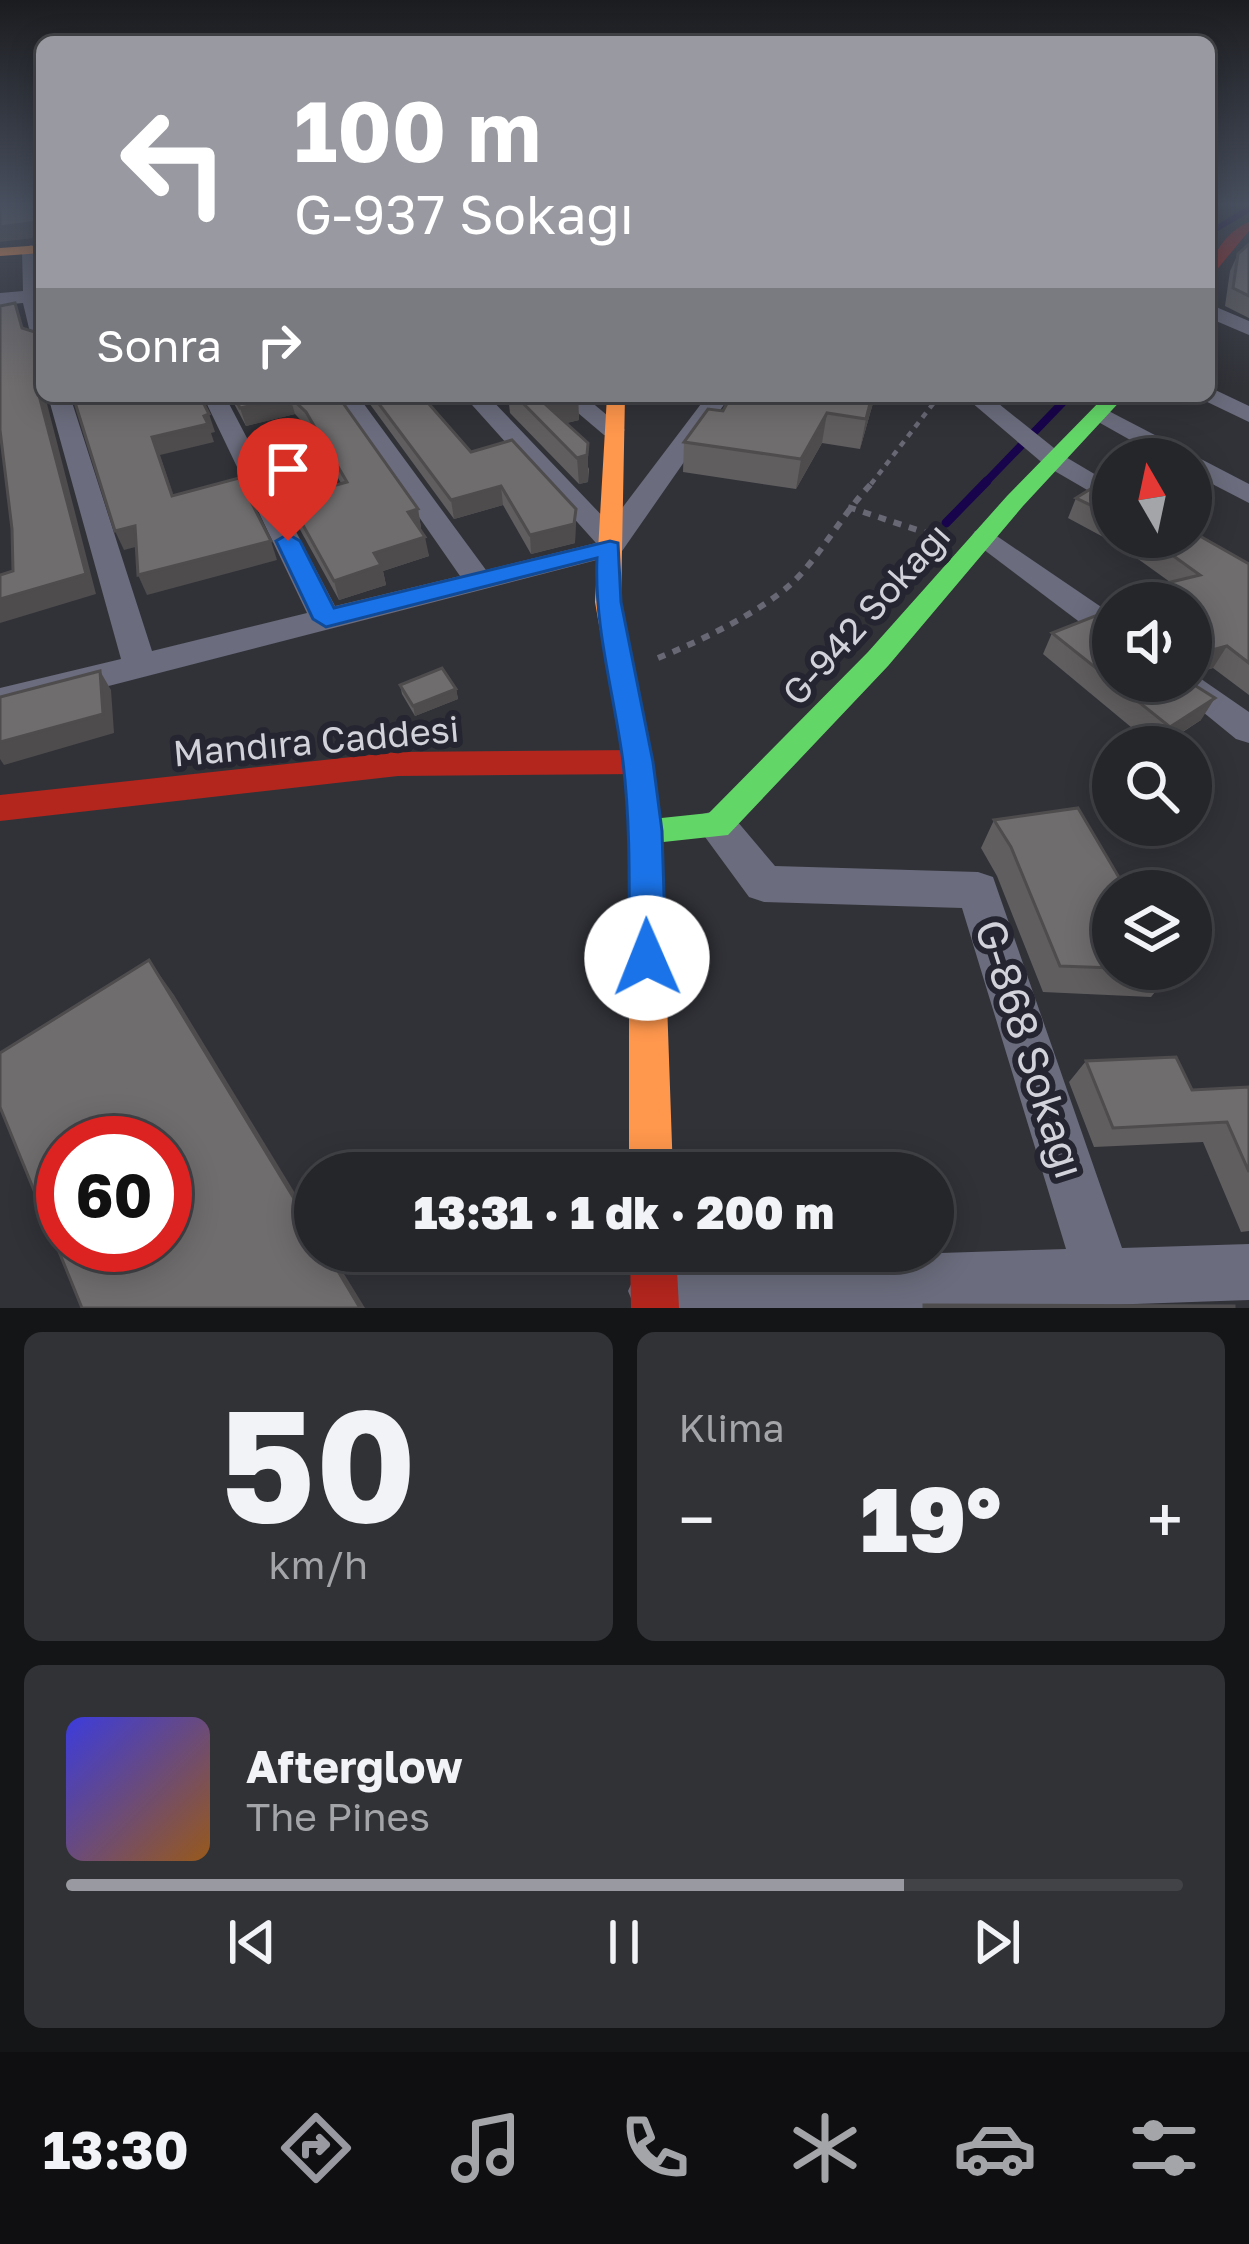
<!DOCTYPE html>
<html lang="tr">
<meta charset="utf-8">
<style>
:root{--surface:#25262a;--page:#313236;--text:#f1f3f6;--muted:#a3a5a8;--line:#424347;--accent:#999aa1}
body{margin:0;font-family:"Golos Text",sans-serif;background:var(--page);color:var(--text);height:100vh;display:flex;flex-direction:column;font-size:45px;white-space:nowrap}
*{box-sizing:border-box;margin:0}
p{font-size:39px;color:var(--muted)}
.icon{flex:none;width:66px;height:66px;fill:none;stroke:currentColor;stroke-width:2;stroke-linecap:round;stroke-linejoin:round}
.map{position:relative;height:1308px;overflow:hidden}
.panel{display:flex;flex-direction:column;gap:24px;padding:24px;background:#141517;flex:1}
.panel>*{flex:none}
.hud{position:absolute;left:36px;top:36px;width:1179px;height:366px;border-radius:18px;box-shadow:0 6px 30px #0003,0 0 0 3px var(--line);background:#999aa1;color:#fff;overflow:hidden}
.needle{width:78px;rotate:351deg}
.controls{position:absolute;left:1092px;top:438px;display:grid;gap:24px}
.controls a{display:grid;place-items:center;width:120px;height:120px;border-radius:50%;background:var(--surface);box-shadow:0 6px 30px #0003,0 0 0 3px var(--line);font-size:60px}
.speed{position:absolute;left:36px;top:1116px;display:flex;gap:24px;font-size:60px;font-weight:700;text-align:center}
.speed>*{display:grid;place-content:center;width:156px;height:156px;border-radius:50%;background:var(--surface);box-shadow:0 6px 30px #0003,0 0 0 3px var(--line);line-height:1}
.speed .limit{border:18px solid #d22;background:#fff;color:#111}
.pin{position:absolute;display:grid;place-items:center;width:102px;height:102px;color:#fff;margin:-123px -51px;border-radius:50% 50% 50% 0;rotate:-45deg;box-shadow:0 0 12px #0007}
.pin .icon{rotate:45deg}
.me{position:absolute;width:132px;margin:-66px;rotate:359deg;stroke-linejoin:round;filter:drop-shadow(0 0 9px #0008)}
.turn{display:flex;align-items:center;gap:42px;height:252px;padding:0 60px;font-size:54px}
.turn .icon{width:156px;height:156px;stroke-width:2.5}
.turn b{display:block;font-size:84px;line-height:102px}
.then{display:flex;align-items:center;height:114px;padding:0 60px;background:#0003;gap:24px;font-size:45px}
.big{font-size:90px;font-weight:800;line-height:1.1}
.panel .widget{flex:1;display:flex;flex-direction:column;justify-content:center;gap:18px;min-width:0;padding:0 42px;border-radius:18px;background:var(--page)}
.panel .dial{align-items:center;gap:0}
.dial b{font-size:156px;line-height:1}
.song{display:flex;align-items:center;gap:36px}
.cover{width:144px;height:144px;border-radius:18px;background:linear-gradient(135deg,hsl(240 70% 55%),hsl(30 70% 35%))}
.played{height:12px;border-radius:6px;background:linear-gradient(90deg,var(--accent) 75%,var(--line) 75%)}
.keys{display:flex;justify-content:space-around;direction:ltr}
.heat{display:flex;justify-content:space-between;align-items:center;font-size:66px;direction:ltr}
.panel .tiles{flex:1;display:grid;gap:24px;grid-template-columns:1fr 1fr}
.widget:last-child{grid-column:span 2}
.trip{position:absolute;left:294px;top:1152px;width:660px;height:120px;border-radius:60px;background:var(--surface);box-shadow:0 6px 30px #0003,0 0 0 3px var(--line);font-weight:800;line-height:120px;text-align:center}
.tabs{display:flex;height:192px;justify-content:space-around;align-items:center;background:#0f0f11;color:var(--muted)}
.tabs .icon{width:84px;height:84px}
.tabs .on{color:var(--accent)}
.tabs b{font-size:54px;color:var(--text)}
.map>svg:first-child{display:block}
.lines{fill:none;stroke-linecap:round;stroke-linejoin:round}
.stream-far2{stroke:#18044c;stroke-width:6}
.stream-far1{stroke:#18044c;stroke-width:8}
.stream{stroke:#18044c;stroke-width:9}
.path-far1{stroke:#676874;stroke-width:4.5;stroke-dasharray:6 6;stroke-linecap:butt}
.path{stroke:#676874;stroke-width:6;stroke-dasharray:8 8;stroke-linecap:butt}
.street{fill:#6b6c7d;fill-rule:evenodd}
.fast{fill:#63d668;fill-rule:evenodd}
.slow{fill:#ff974d;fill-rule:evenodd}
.jam{fill:#b3261e;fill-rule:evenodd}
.wall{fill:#605e5f}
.shaded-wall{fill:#4e4c4d}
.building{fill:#706d6e;stroke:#4e4c4d;stroke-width:3;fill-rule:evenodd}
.route{fill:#1a73e8;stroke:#114b97;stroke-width:3}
.labels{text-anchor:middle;stroke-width:12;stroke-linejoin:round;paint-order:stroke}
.street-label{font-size:36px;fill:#d1d2da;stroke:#242530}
.near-street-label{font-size:42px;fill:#d1d2da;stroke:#242530}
</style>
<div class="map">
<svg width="1249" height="1308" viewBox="0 0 1249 1308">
<rect width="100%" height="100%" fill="#313238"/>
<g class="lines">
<polyline class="stream-far2" points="1209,233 1249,209"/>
<polyline class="stream-far1" points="984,484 1069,396"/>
<polyline class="stream" points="946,523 987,481"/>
<polyline class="path-far1" points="871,484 939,396"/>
<g class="path">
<polyline points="848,507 942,538"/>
<path d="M 658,658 C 698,642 759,613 791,584 C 821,556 843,512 874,481"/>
</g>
<g class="street">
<polygon points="31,245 40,250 42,347 32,341 23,303 0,305 0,293 23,291 22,250"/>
<polygon points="1209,304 1249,321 1249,335 1209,318"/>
<polygon points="1209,387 1249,406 1249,422 1201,399 1209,396"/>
<polygon points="48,396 70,396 152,651 307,613 203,396 225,396 335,606 460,576 335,396 358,396 486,570 596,543 464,396 488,396 610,524 707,396 730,396 620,554 0,714 0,688 121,659"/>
<polygon points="558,396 584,396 625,430 613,437 604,435"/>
<polygon points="964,396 989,396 1064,456 1113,485 1113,505 1046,466"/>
<polygon points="1101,407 1249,484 1249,503 1191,473 1191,459 1164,459 1093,419 1089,414"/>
<polygon points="985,528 1113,615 1113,642 1102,639 975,543 971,537 975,531"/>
<polygon points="1191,672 1249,712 1249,743 1236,739 1165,681 1191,681"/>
<polygon points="717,810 731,814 775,866 978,872 993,877 1122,1248 1249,1244 1249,1300 1020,1308 635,1308 628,1291 637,1271 657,1262 1066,1249 962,908 764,902 749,897 697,826 703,814"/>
</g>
<polygon class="fast" points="1105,396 1125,396 1023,506 888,666 728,835 645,844 633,841 629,831 633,821 709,813 868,652 1007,496"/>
<g class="slow">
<polygon points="42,245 42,253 0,256 0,248"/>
<polygon points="607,396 625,396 621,602 653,762 661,831 673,1173 629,1173 629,831 623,762 595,602"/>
</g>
<g class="jam">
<path d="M 1249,222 L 1249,231 L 1209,279 C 1209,256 1227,231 1249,222 Z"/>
<polygon points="638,750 649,754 653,762 649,770 638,774 398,776 0,821 0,795 398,752"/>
<polygon points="630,1251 676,1251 679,1308 631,1308"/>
</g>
</g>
<g class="wall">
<polygon points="1249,244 1249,318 1225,306 1230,271 1238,254"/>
<polygon points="230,396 338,396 418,509 421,528 420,529 429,556 383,571 386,585 339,600 293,517 288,498 341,483 310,430 295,414 246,426"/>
<polygon points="364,396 422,396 471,452 576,509 575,543 531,554 503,505 454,519"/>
<polygon points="508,396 578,396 579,420 566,423 589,469 588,482 579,484 510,413"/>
<polygon points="875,396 860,449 822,443 796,489 683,472 684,442 723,411"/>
<polygon points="1113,484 1113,537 1191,537 1249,564 1249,695 1213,668 1199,672 1191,668 1191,603 1128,602 1134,591 1170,582 1120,546 1068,518 1076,498"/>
<polygon points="1052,633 1201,720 1160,747 1155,747 1043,654"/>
<polygon points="400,685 456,689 458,699 415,716 402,694"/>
<polygon points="994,820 1113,891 1113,969 1173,970 1151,997 1043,992 997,876 981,848"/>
<polygon points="1086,1061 1192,1090 1249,1087 1249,1231 1241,1232 1203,1142 1094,1147 1069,1082"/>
</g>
<g class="shaded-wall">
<polygon points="36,222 42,237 0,242 0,227"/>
<polygon points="40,374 42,379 42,396 45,396 96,594 0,623 0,599 86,574 35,380"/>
<polygon points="571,396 578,396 579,420 548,428 544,403"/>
<polygon points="872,396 875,396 860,449 866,419"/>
<polygon points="290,397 295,414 246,426 240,408"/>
<polygon points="827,413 822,443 796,489 801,459"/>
<polygon points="209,414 215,432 211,433 214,442 160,455 180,514 152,437"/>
<polygon points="588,443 588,482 579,484 577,458"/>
<polygon points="501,486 503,505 454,519 451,500"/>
<polygon points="418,509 421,528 412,531 408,512"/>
<polygon points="576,509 575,543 531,554 530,535"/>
<polygon points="135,526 143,545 124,550 115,531"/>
<polygon points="425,537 429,556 383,571 386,585 339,600 334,581 374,553"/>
<polygon points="271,541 277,560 147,595 138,575"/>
<polygon points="1227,646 1213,668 1199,672 1212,650"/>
<polygon points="100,671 111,690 114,733 4,765 0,759 0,742"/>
<polygon points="456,689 458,699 415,716 413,706"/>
<polygon points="1215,698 1201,720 1158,747 1170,727"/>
<polygon points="149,960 174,995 315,1226 315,1233"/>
<polygon points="326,1251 330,1251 365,1308 360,1308"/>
</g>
<g class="building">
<polygon points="0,203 42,203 42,228 36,222 0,227"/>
<polygon points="1249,244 1249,296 1233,288 1238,254"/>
<polygon points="42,298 42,374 35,380 86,574 0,599 0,575 13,571 12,529 0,430 0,306 15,303 22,328 38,333 39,299"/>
<polygon points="73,396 200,396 209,414 204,416 208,424 152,437 172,496 239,478 271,541 138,575 135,526 115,531"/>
<polygon points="234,396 338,396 418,509 408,512 425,537 374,553 381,565 334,581 288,498 347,482 306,412 290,397 240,408"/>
<polygon points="373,396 422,396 471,452 512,440 576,509 574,524 530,535 501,486 451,500"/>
<polygon points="516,396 571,396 544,403 588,443 587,455 577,458"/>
<polygon points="731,396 872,396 866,419 827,413 801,459 684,442 708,409 723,411"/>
<polygon points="1105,480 1113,484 1113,516 1076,498"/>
<polygon points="1191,531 1249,564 1249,663 1227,646 1212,650 1203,646 1199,654 1191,654 1191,603 1128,603 1142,597 1134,591 1200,575 1147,537 1191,537"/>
<polygon points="1100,614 1113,619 1113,681 1188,681 1215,698 1170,727 1052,633"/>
<polygon points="442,668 456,689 413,706 400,685"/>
<polygon points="100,671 103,714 0,742 0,697"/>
<polygon points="1078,808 1127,891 1113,891 1113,968 1060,966 1011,847 994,820"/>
<path d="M 149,960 L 315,1233 L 315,1251 L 326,1251 L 360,1308 L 82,1308 L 0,1107 L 0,1053 ZM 63,1143 L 165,1143 L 165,1245 L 63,1245 Z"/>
<polygon points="1176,1057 1192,1090 1249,1087 1249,1172 1227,1122 1113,1128 1086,1061"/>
<polygon points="924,1305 1234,1306 1234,1308 924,1308"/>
</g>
<linearGradient id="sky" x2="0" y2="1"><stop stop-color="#1b1c1f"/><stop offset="0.53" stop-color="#484f5e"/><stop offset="1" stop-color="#484f5e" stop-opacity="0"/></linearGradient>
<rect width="1249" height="386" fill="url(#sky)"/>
<path class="route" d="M 288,534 L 300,541 L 334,608 L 610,541 L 618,543 L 621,602 L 653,762 L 662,831 L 666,958 L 661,971 L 647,976 L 634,971 L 629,958 C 629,893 631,827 623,762 C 614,693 594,628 597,558 L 326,627 L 313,619 L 276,541 Z"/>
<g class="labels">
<g class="street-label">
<text transform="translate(866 614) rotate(-48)" y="13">G-942 Sokağı</text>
<text transform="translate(316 741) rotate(-5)" y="13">Mandıra Caddesi</text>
</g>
<g class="near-street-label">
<text transform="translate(1030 1049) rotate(72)" y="15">G-868 Sokağı</text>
</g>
</g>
</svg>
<div class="controls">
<a><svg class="needle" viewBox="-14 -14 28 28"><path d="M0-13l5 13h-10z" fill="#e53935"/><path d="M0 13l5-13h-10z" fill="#a3a5a8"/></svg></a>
<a><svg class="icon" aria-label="sound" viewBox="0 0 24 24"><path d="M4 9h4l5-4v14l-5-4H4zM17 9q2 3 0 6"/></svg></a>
<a><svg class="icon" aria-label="search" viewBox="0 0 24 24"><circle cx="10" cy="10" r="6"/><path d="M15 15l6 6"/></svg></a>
<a><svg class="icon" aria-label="layers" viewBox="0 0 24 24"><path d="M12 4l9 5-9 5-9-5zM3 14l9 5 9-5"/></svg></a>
</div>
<div class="speed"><div class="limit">60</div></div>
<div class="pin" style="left:288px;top:541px;background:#d93025"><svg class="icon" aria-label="arrive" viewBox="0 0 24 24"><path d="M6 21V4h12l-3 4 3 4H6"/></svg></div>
<svg class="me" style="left:647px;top:958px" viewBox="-20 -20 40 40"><circle r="19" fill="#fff"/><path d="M0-13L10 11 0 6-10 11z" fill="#1a73e8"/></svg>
<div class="trip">13:31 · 1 dk · 200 m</div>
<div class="hud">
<div class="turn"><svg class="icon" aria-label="left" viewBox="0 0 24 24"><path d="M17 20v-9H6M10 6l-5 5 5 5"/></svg><div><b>100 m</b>G-937 Sokağı</div></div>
<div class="then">Sonra<svg class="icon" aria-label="right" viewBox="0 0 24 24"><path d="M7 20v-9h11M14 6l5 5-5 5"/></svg></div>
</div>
</div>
<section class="panel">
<div class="tiles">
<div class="widget dial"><b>50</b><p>km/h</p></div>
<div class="widget"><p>Klima</p>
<div class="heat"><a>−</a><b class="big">19°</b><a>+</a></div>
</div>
<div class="widget">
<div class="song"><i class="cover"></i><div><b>Afterglow</b><p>The Pines</p></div></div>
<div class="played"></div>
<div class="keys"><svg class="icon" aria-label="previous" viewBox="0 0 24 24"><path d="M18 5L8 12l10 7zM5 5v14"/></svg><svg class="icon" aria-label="pause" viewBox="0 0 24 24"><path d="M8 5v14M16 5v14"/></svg><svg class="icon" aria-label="next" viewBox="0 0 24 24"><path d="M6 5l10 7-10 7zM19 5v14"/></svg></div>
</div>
</div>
</section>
<nav class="tabs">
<b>13:30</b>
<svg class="icon on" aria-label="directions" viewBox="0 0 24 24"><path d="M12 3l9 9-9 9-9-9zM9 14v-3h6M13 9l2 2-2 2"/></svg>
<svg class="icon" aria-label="music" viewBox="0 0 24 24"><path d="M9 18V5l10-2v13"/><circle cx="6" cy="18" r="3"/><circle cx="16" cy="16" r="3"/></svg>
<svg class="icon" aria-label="phone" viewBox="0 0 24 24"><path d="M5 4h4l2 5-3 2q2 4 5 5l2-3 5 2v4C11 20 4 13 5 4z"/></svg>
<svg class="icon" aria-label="climate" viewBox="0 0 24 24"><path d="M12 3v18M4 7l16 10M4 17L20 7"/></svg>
<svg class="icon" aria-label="car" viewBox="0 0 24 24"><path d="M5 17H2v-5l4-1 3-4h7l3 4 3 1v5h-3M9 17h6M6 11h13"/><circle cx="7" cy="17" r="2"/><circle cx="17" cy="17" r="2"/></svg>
<svg class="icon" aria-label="filters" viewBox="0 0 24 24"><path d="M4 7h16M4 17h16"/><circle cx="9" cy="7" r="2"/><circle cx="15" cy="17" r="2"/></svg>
</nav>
